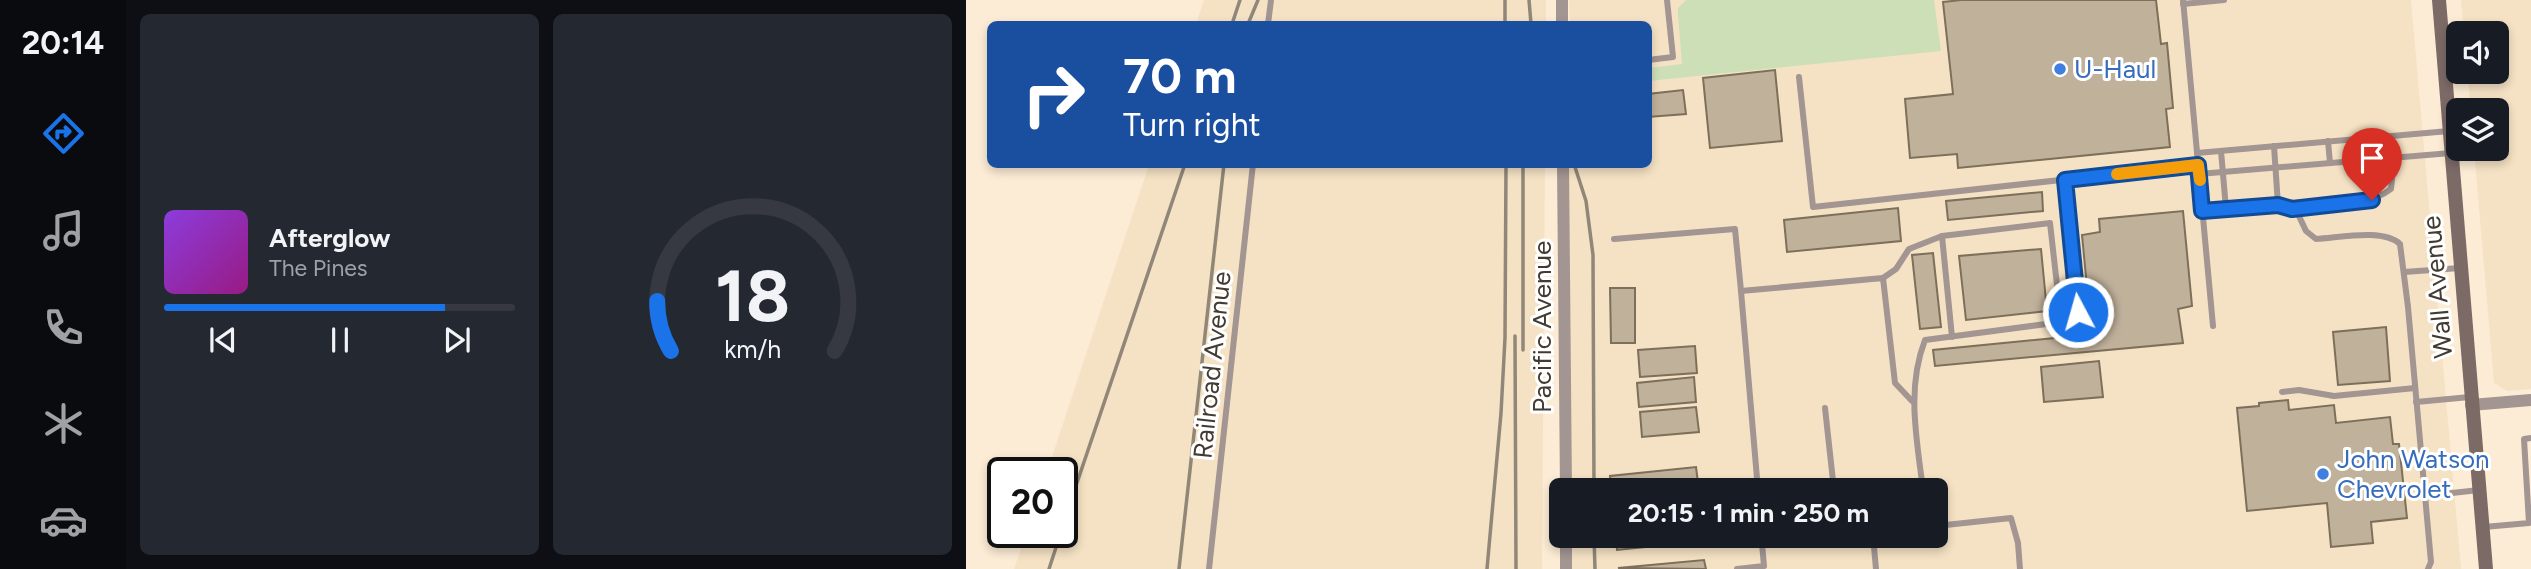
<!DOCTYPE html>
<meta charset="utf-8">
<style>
:root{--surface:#171b24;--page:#242831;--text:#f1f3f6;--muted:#9ea1a6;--line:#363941;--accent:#1a73e8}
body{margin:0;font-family:Figtree,sans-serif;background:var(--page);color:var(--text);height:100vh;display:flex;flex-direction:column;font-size:26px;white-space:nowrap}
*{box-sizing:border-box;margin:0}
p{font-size:23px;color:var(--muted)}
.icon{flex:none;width:38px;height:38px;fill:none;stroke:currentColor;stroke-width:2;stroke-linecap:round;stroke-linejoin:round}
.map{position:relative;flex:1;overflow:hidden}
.drawer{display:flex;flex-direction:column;gap:14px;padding:14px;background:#0d0f14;width:840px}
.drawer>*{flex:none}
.guide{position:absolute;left:21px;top:21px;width:665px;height:147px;border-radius:10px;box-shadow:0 4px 10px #0003;background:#1a4fa0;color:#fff;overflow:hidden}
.tools{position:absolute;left:1480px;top:21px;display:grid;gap:14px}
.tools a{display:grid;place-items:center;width:63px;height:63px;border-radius:10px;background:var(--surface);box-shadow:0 4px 10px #0003;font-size:35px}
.speed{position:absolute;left:21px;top:457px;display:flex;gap:14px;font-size:35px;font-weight:700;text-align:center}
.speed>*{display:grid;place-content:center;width:91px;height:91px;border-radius:50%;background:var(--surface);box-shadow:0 4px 10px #0003;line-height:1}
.speed .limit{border:4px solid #111;border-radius:10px;background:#fff;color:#111}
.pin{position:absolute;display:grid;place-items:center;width:60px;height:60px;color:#fff;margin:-72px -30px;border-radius:50% 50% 50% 0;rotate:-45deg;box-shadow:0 0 7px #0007}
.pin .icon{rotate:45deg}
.me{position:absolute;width:77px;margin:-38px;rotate:354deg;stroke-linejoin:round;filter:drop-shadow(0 0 5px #0008)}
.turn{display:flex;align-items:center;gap:24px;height:147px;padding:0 21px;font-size:32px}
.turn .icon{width:91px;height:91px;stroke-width:2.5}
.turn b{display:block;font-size:49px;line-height:60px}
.drawer .widget{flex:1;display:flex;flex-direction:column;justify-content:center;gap:10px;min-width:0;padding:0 24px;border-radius:10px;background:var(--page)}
.drawer .dial{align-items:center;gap:0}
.dial svg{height:182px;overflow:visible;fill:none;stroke:var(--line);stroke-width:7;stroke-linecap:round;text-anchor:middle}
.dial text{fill:var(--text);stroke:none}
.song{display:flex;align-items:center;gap:21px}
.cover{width:84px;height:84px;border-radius:10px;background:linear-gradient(135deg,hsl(270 70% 55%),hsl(310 70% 35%))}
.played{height:7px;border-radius:4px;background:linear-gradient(90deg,var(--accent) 80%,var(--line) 80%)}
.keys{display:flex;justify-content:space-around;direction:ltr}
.drawer .tiles{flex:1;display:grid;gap:14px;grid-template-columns:repeat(2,1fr)}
.trip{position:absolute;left:583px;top:478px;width:399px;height:70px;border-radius:10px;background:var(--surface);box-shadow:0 4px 10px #0003;font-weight:700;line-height:70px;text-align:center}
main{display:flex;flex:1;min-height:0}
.tab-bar{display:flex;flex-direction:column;width:126px;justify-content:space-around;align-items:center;background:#090b0e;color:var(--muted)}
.tab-bar .icon{width:49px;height:49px}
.tab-bar .current{color:var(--accent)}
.tab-bar b{font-size:32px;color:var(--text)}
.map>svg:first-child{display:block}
.built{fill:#f5e2c4}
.green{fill:#cddfb7}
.building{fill:#c0b19b;stroke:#7d6f5a;stroke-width:2}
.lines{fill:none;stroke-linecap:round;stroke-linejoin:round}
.service{stroke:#a29592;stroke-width:6}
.minor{stroke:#a29592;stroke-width:12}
.secondary{stroke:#7c6a67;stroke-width:14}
.rail{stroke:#918778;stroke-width:3.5}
.route-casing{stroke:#114b97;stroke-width:18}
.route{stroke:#1a73e8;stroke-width:12}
.slow{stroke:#f59e0b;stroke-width:12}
.shop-dot{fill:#3f7fe0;stroke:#fff;stroke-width:2.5}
.labels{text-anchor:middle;stroke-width:6;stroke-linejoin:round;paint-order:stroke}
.shop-label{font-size:26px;fill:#366cbe;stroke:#fff;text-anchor:start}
.street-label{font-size:26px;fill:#413b32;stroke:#fff}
</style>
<main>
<nav class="tab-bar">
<b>20:14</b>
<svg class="icon current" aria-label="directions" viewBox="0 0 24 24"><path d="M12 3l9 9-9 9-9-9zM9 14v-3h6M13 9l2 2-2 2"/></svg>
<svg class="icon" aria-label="music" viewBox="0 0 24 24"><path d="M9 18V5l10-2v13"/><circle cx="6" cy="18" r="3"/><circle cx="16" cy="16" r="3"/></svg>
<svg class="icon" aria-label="phone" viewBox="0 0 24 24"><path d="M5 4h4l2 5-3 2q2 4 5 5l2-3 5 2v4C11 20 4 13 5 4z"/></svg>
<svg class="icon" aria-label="climate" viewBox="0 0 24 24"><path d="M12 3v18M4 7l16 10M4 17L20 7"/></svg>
<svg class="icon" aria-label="car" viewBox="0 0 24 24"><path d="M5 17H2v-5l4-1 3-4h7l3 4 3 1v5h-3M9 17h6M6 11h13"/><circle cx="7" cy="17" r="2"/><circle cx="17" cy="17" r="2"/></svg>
</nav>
<section class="drawer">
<div class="tiles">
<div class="widget">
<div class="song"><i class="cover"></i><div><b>Afterglow</b><p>The Pines</p></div></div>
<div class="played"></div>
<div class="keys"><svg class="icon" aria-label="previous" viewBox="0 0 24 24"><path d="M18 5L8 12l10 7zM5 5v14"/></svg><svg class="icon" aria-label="pause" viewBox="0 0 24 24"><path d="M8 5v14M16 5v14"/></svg><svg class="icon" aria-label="next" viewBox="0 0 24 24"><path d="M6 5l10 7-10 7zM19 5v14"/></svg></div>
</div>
<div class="widget dial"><svg viewBox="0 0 100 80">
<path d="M14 69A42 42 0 1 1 86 69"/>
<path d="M14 69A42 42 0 0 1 8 47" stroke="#1a73e8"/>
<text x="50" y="56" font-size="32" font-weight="700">18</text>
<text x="50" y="72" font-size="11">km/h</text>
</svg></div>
</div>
</section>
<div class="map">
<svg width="1565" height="569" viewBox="0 0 1565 569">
<rect width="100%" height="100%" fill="#fcecd5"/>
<g class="built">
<polygon points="238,0 580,0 580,24 230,24"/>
<polygon points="603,0 1445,0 1495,569 604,569 604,536 970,536 970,490 603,490 602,165 682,164 682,24 604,24"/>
<polygon points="1495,0 1565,0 1565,389 1541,391 1528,383 1508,149 1531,149 1531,110 1505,110 1501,72 1531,72 1531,33 1498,33"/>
<polygon points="183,165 579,165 576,569 48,569 61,532 96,532 96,472 81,472"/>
</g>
<polygon class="green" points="720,0 968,0 975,51 683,81 683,68 716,64 712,15 712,8"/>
<g class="building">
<polygon points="995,0 1190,0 1195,44 1201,43 1207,108 1200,109 1204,147 992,168 991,154 944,158 939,99 987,94 977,2"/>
<polygon points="809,70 816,141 744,148 737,78"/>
<polygon points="717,90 720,114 682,117 682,94"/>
<polygon points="1076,192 1077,211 982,220 980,201"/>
<polygon points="932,208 935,241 821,252 818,220"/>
<polygon points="1217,211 1226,306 1212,309 1217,343 969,366 967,350 1099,337 1097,322 1124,319 1116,235 1134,232 1133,219"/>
<polygon points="1075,249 1081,311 1000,320 993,256"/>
<polygon points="967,253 975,327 954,329 946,255"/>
<polygon points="644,288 669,288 669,343 645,343"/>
<polygon points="1420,327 1424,381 1372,385 1367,332"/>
<polygon points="729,346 731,373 674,377 672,350"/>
<polygon points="1133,361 1137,397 1078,402 1075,367"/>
<polygon points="728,377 730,402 673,407 671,383"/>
<polygon points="1322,400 1323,410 1368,405 1370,423 1424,417 1427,444 1433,444 1441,518 1405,522 1407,543 1365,547 1361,503 1281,511 1271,408 1293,406 1293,403"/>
<polygon points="730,407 733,432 676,437 674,412"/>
<polygon points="730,467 733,490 645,490 644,476"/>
<polygon points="650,536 737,536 738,541 651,550"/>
<polygon points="738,560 740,569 652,568"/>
</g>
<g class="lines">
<g class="service">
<polyline points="1217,0 1247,326"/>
<polyline points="1217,4 1258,0"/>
<polyline points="302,24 305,0"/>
<polyline points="682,60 707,57 701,0"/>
<polyline points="833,77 847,207 1232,165"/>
<polyline points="1362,141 1364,163"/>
<polyline points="1308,146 1312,205"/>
<polyline points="1255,151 1260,209"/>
<polyline points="1231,153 1483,131"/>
<polyline points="1233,174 1485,153"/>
<polyline points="1099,180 1112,312"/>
<path d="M 1326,209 C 1356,206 1401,208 1425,189 L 1428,158"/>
<path d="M 1236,211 L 1312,205 L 1326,209 L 1332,214 L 1340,231 L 1350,239 C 1373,238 1417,228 1434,244 L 1442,307 L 1465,562 L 1462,569"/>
<polyline points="648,239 769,229 775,291"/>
<polyline points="1438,272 1494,268"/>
<polyline points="917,278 930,269 943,249 976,236"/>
<polyline points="1316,392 1333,390 1368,396 1449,388"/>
<polyline points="1450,402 1504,397"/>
<polyline points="859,408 868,490"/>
<polyline points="792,490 775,291 917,278 929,383 946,401"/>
<path d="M 957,490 C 951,440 940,389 959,340 L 1088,323 L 1094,312 L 1084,223 L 976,236 L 986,337"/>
<polyline points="1459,496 1513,490"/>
<polyline points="970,526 1045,518 1052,543 1054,569"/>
<polyline points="1518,527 1563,523 1558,439 1565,438"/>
<polyline points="907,536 910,569"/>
<polyline points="243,569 287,164"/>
<polyline points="771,569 798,566 796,544 876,536"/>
</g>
<g class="minor">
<polyline points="596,0 596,24"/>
<polyline points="597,164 600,490"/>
<polyline points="1505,405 1565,400"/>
<polyline points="600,536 600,569"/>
</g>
<polyline class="secondary" points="1473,0 1520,569"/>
<g class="rail">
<polyline points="539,0 539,24"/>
<polyline points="563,0 565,24"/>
<polyline points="266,24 274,0"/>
<polyline points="282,24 292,0"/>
<polyline points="557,164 557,350"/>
<polyline points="608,164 620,201 627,255 628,490"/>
<polyline points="549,336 550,569"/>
<polyline points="96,527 219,164"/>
<polyline points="628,536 629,569"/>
<polyline points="83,569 95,532"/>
<polyline points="213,569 258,164"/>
<polyline points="521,569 535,413 539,338 540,164"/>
</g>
</g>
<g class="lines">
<g class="route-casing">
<polyline id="route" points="1112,312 1099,180 1232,165 1236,211 1312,205 1326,209 1406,200"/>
</g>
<use href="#route" class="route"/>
<polyline class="slow" points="1151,174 1232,165 1234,180"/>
</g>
<g class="shop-dot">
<circle cx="1094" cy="69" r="7"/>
<circle cx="1357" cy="474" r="7"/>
</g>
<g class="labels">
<g class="shop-label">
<text x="1108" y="78">U-Haul</text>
<text x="1371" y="468">John Watson<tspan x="1371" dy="30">Chevrolet</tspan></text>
</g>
<g class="street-label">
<text transform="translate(1471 287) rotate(-95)" y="9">Wall Avenue</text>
<text transform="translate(576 327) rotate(-90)" y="9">Pacific Avenue</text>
<text transform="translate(246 365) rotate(-84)" y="9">Railroad Avenue</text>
</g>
</g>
</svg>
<div class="tools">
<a><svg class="icon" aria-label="sound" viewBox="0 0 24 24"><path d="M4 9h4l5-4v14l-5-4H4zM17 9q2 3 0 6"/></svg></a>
<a><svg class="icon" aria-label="layers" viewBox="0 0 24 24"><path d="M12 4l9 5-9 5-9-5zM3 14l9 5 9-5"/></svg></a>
</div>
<div class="speed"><div class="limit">20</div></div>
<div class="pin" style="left:1406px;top:200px;background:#d93025"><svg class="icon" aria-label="arrive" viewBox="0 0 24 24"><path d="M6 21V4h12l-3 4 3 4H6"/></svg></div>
<svg class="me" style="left:1112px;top:312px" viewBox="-20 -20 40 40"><circle r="17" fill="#1a73e8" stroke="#fff" stroke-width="3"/><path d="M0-11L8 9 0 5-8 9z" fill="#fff"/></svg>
<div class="trip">20:15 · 1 min · 250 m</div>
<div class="guide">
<div class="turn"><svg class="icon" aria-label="right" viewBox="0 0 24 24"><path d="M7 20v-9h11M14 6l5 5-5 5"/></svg><div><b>70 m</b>Turn right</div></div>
</div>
</div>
</main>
